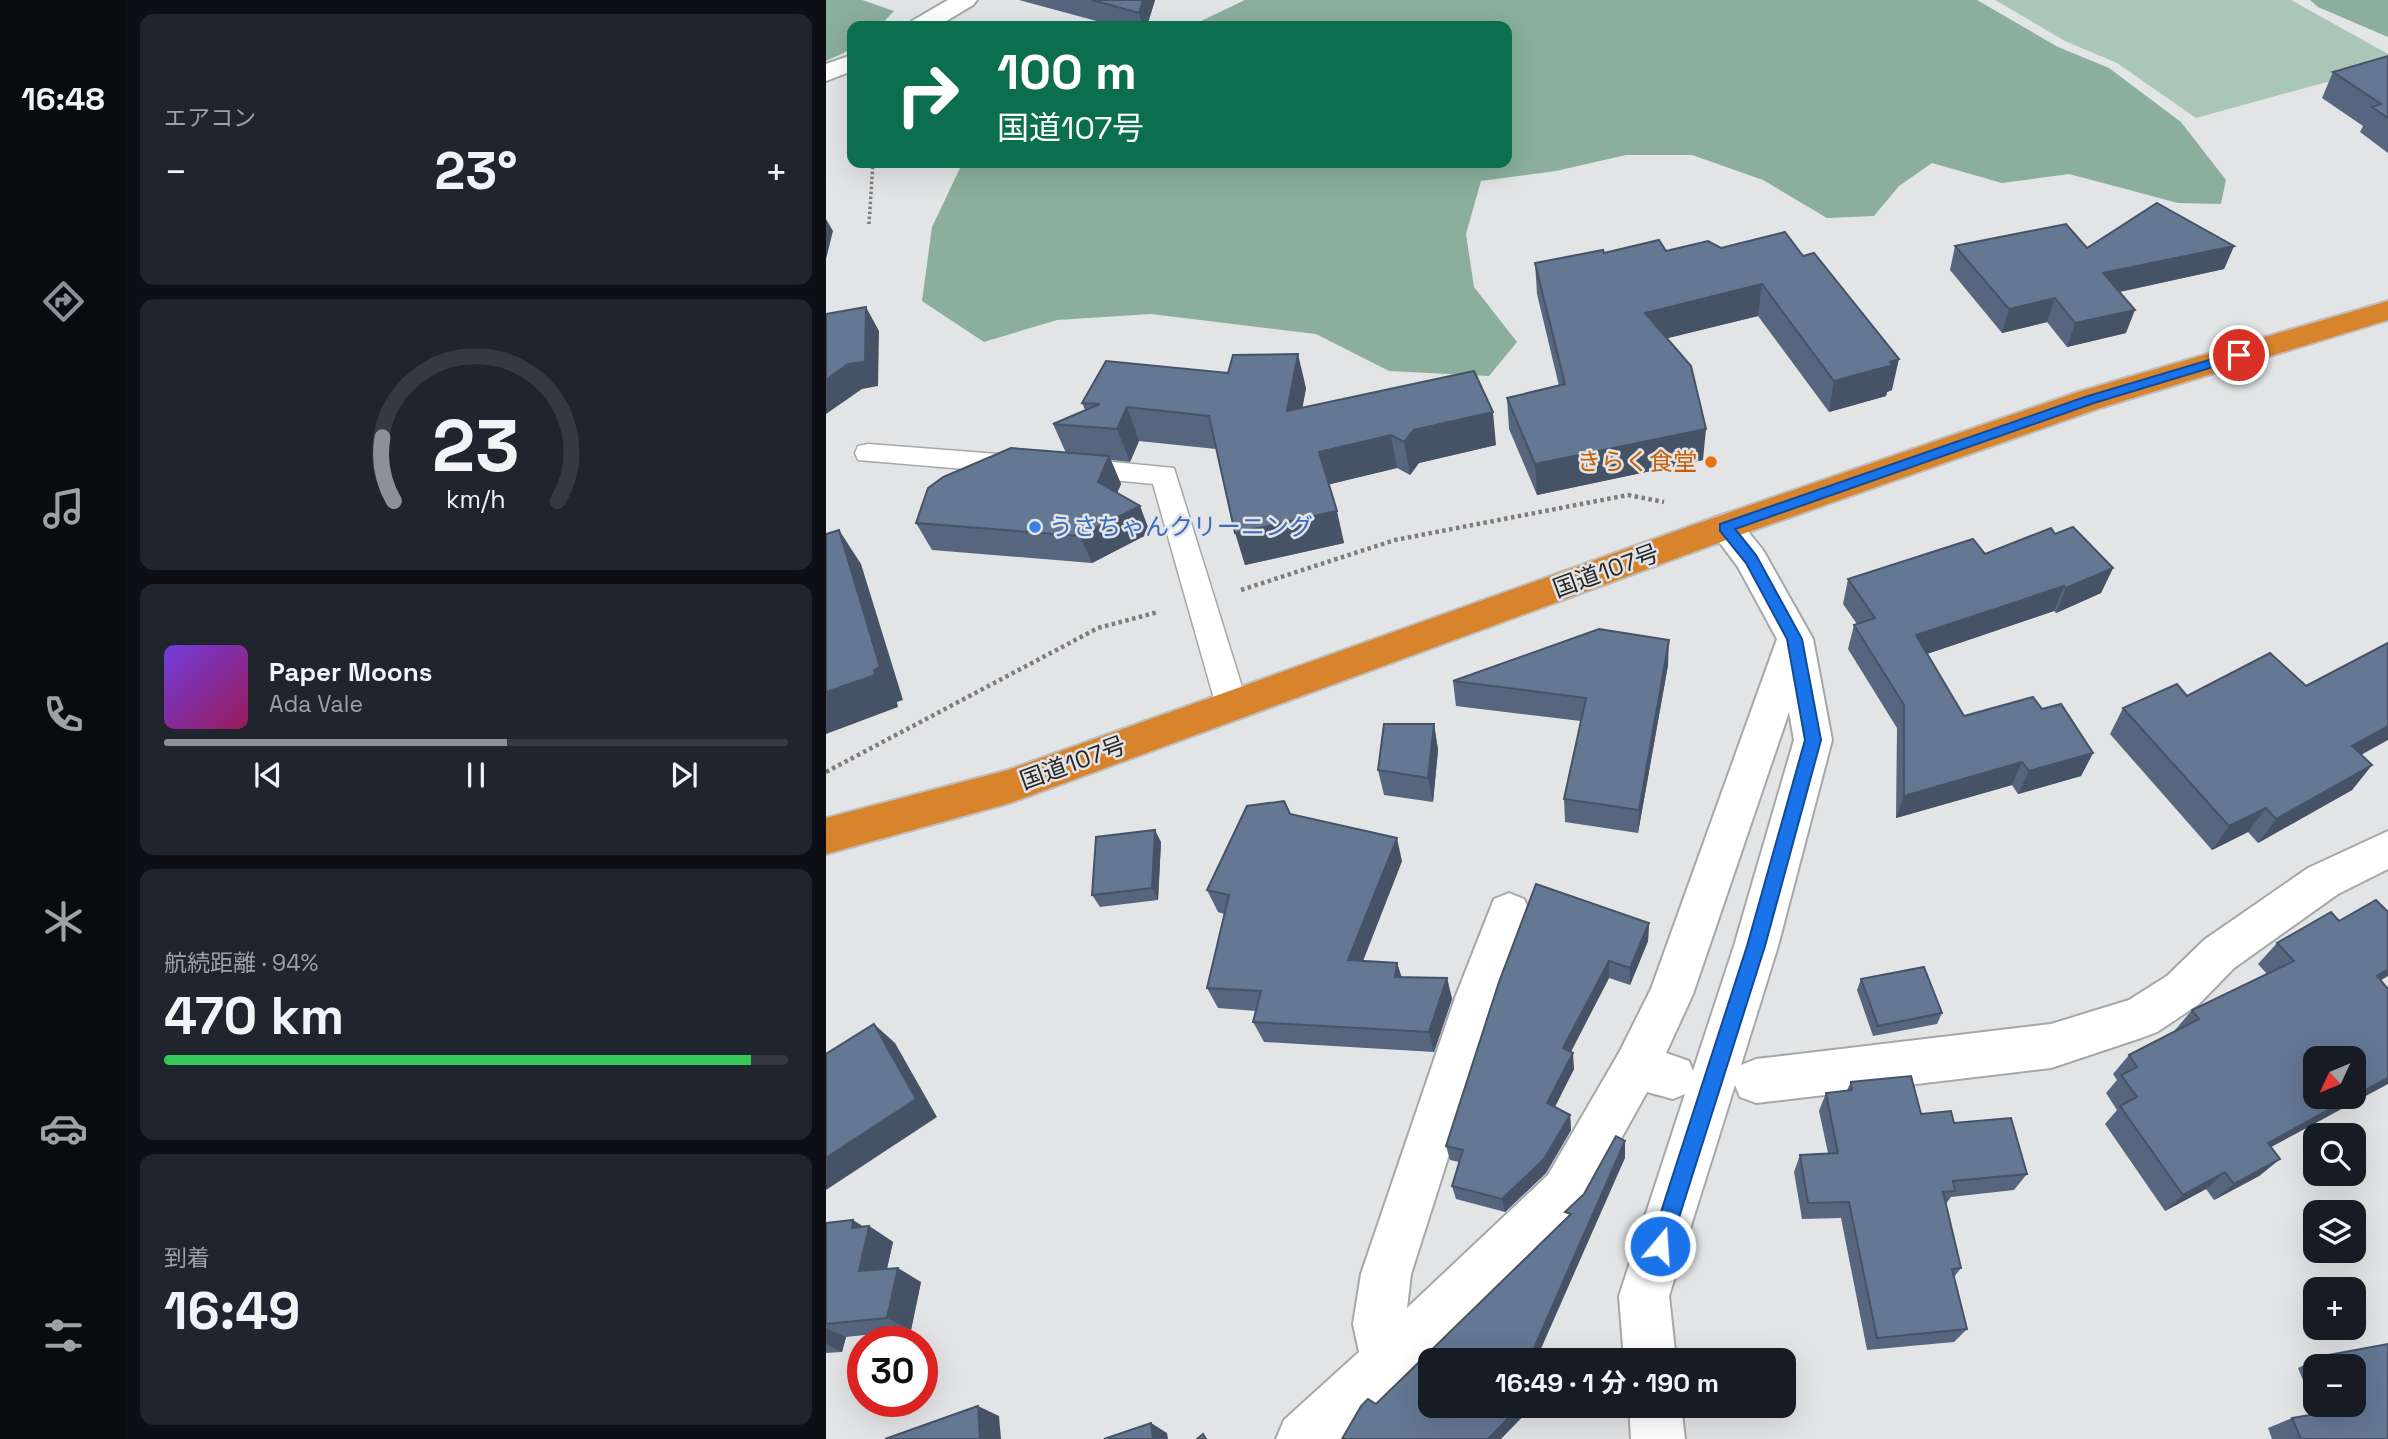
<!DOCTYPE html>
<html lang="ja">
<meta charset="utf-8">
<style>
:root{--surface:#171b24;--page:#20242c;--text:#f1f3f6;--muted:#9ea1a6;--line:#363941;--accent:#8c9099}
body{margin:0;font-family:"Space Grotesk","Noto Sans JP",sans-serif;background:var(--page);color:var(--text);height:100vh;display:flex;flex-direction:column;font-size:26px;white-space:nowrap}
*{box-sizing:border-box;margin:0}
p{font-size:23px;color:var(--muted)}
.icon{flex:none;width:38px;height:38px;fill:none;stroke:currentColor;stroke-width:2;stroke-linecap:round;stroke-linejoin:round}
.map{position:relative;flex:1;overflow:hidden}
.panel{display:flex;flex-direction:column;gap:14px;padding:14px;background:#0d0f14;width:700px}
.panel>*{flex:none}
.banner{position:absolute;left:21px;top:21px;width:665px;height:147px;border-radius:14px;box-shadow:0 7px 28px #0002;background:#0b6e4f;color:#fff;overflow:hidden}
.needle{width:46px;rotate:226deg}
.tools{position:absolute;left:1477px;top:1046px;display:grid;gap:14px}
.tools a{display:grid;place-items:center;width:63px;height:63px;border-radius:14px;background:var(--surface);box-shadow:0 7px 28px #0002;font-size:35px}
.speed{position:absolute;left:21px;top:1326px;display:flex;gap:14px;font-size:35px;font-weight:700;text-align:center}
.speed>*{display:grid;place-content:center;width:91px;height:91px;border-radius:50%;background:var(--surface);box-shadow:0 7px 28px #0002;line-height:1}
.speed .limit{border:10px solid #d22;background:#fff;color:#111}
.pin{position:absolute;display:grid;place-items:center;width:60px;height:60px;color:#fff;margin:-30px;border:4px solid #fff;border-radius:50%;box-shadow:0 2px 7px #0007}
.me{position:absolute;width:77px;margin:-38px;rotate:18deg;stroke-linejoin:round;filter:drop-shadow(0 0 5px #0008)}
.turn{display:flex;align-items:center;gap:24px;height:147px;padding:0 35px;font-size:32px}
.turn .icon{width:91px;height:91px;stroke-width:2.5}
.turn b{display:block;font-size:49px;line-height:60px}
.big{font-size:52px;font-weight:700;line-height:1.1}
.panel .tile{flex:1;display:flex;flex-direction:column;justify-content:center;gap:10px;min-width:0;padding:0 24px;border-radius:14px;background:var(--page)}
.panel .dial{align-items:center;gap:0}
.dial svg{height:182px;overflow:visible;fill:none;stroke:var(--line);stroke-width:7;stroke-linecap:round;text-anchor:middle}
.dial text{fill:var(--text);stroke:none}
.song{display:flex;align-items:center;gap:21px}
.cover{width:84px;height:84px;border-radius:10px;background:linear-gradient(135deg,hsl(260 70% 55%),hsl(330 70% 35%))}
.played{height:7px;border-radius:4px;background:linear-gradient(90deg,var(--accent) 55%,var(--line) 55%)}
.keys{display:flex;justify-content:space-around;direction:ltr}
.heat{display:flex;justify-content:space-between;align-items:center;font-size:38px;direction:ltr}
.charge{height:10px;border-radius:5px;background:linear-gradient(90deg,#34c759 94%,var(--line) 0)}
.trip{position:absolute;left:592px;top:1348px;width:378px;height:70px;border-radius:14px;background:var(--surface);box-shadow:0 7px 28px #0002;font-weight:700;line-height:70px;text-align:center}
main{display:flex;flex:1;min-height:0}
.tab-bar{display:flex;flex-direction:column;width:126px;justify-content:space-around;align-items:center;background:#090b0e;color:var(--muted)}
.tab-bar .icon{width:49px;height:49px}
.tab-bar .active{color:var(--accent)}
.tab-bar b{font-size:32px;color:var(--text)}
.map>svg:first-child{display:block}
.green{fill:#aac6b6}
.forest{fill:#8baf9c}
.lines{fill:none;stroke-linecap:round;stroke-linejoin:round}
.lane-casing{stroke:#a6a7a8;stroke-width:3}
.street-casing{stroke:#a6a7a8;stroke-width:4}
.highway-casing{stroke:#bebebf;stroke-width:4}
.path-far1{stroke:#7d7d7e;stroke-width:3.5;stroke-dasharray:2.5 2.5;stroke-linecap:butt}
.path{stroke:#7d7d7e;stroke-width:4.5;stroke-dasharray:3.5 3.5;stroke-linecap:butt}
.lane{fill:#fff;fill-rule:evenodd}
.street{fill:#fff;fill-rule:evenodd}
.highway{fill:#d8842c;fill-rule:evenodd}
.wall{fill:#56667e;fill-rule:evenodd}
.shaded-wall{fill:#465367}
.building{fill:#647793;stroke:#465367;stroke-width:2}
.route{fill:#1a73e8;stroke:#114b97;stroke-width:2}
.food-dot{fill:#e8710a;stroke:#e3e4e5;stroke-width:2.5}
.shop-dot{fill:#3f7fe0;stroke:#e3e4e5;stroke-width:2.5}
.labels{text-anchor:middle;stroke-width:5;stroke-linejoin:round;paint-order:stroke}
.food-label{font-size:24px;fill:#c56008;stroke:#e3e4e5;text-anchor:end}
.shop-label{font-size:24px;fill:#366cbe;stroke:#e3e4e5;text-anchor:start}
.street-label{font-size:24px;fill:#282829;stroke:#e3e4e5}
</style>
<main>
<nav class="tab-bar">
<b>16:48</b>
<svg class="icon active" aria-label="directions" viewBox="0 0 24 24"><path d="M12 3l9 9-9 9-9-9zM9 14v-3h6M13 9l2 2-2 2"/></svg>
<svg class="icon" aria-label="music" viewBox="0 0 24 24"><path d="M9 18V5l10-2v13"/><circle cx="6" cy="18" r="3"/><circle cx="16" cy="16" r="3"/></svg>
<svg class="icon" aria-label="phone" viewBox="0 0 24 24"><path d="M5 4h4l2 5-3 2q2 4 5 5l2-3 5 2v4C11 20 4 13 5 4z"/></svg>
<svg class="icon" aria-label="climate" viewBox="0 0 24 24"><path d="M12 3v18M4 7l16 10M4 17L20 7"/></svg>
<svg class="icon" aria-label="car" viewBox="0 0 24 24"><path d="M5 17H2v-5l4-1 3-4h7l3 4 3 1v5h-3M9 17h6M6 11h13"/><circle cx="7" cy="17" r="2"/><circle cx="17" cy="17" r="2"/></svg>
<svg class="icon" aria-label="filters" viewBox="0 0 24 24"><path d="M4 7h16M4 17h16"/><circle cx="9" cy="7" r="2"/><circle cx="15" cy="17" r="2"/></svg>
</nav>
<section class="panel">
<div class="tile"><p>エアコン</p>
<div class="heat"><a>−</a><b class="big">23°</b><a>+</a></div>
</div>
<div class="tile dial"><svg viewBox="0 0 100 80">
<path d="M14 69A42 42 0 1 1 86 69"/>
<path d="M14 69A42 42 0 0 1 9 41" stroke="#8c9099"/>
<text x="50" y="56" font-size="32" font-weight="700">23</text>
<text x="50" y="72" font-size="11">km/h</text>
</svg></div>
<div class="tile">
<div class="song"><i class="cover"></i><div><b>Paper Moons</b><p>Ada Vale</p></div></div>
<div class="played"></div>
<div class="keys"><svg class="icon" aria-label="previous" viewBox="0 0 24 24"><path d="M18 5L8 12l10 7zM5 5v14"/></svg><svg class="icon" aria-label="pause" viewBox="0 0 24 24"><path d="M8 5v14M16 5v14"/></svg><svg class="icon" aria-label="next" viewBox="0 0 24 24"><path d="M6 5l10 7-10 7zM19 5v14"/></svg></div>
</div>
<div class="tile"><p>航続距離 · 94%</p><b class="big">470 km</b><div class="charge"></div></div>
<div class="tile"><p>到着</p><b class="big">16:49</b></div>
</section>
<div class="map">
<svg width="1562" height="1439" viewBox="0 0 1562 1439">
<rect width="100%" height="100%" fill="#e3e4e5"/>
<polygon class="green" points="1169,0 1465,0 1562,54 1562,65 1370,118 1291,63 1239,41"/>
<g class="forest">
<polygon points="0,0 36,0 68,11 54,26 26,26 26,49 0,61"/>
<polygon points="419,0 1151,0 1232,47 1283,68 1355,122 1400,180 1395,204 1352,203 1243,174 1176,183 1106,163 1073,186 1048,216 1001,218 937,180 866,155 800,155 730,171 655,181 640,234 648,287 691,342 663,376 563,371 490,334 325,314 231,320 158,342 96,301 106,227 135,166 142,163 681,163 681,26 323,26 375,21"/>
<polygon points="1484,0 1562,0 1562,37 1492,7"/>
</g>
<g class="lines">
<g class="lane-casing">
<g id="lane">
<polygon points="42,444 198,456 208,458 212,465 208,472 198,474 32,460 29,453 32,446"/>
<polygon points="246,458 348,468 422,706 417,715 406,719 395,715 390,706 327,484 236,475 232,468 236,461"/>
</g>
</g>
<g class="street-casing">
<g id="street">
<polygon points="122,0 151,0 147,5 112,26 83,26 86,21"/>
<polygon points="26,55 26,71 0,81 0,64"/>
<path d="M 899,514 L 911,518 L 937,550 L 987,639 L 1006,740 L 952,946 L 915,1065 L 930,1059 L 1225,1024 L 1303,1000 L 1341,976 L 1378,940 L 1482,868 L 1562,831 L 1562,869 L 1512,894 L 1408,968 L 1373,1004 L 1331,1032 L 1315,1038 L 1225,1068 L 930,1103 L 914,1097 L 909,1085 L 843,1296 L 850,1360 L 798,1360 L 793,1296 L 859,1094 L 847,1099 L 821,1092 L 756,1209 L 516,1439 L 450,1439 L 458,1420 L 533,1352 L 527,1324 L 535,1274 L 629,998 L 668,899 L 683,893 L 698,899 L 704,912 L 673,998 L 585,1274 L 581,1308 L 722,1175 L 794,1051 L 825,989 L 951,639 L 912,567 L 882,527 L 887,518 ZM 963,712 L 968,740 L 908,946 L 867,1071 L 863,1061 L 840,1053 L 867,994 Z"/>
<polygon points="803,1405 855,1405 859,1439 805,1439"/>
</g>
</g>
<g class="highway-casing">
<polygon id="highway" points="1562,301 1562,320 1274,408 911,536 184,803 0,854 0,818 182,770 887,518 1252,392"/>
</g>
<polyline class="path-far1" points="43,224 47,163"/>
<g class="path">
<polyline points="415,590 569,540 802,495 838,502"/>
<polyline points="0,772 272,628 332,612"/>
</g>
<use href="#lane" class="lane"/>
<use href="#street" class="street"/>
<use href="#highway" class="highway"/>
</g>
<g class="wall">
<polygon points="193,0 329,0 321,26 289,26"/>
<polygon points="1562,56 1562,153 1534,132 1537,126 1496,98 1507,72"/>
<polygon points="1129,246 1261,248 1408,246 1398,269 1294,292 1300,333 1241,347 1221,322 1176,333 1124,270"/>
<polygon points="895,248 977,256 1066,390 1061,392 1060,396 1003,412 932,316 841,338 877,460 711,495 683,429 681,398 733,386 711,294 709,263 778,253"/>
<polygon points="402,373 480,388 476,408 670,445 593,463 584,475 571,468 503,484 518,543 419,565 390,449 313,441 304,462 285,460 295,484 291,493 314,506 324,533 266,563 106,550 90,523 240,453 227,424 259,410 256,403"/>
<polygon points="1229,534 1287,568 1275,593 1230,613 1228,611 1101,654 1138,716 1216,709 1267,753 1255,776 1192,794 1186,785 1070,818 1071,728 1022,649 1028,625 1031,624 1017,604 1022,579 1159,554"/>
<polygon points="842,665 812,833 739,822 738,799 755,721 630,706 627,681"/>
<polygon points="1361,696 1535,755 1546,765 1526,790 1432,843 1422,832 1386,850 1284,734 1297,708"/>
<polygon points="608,724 612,750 607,802 558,795 552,770"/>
<polygon points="464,814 576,861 537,961 571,963 575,977 621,978 626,999 608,1052 438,1042 427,1022 430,1011 392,1008 381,988 398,914 392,912 381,890"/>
<polygon points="335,842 332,900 274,907 266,895"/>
<polygon points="823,923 822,941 804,985 783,978 745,1052 748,1069 728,1107 744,1115 745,1130 720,1173 679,1212 630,1199 626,1186 633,1162 624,1160 620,1146 673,982"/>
<polygon points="1451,943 1555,980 1445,1147 1454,1159 1433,1176 1388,1200 1380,1189 1339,1211 1279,1124 1291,1110 1280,1093 1291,1080 1287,1074 1303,1055 1350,1031 1349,1030 1366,1010 1441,974 1432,964"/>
<polygon points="1035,979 1116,1013 1111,1024 1047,1036 1031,990"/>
<polygon points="1025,1082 1095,1114 1128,1123 1201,1174 1188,1190 1125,1197 1120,1204 1135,1268 1128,1277 1141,1329 1128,1342 1041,1350 1015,1218 976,1219 968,1172 974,1155 1002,1153 993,1111 1000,1093 1021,1090"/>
<polygon points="27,1220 38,1227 43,1226 67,1242 61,1269 95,1282 85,1330 20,1337 16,1352 0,1353 0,1223"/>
<path d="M 1562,1344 L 1562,1439 L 1446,1439 L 1442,1428 L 1466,1418 L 1491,1414 L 1472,1368 L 1497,1356 ZM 1489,1367 L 1528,1367 L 1528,1405 L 1489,1405 Z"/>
</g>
<g class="shaded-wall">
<polygon points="317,0 329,0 321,26 317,26 313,13"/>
<polygon points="0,219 7,231 0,259"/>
<polygon points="1408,246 1398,269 1269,297 1277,273"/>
<polygon points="936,284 932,316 818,344 819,313"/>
<polygon points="1229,298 1221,322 1176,333 1183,309"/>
<polygon points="40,307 53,331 52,386 36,389 0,414 0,380"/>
<polygon points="1309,310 1300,333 1241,347 1249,323"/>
<polygon points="472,354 480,388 470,444 461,411"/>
<polygon points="1073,359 1066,390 1061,392 1060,396 1003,412 1008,381"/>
<polygon points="301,407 313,441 304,462 291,429"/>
<polygon points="667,412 670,445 593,463 584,475 578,442 588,430"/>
<polygon points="880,429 877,460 711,495 709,464"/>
<polygon points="565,435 571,468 501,485 493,452"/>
<polygon points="283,456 295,484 284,509 272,482"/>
<polygon points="314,506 324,533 266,563 254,536"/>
<polygon points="511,511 518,543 419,565 409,533"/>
<polygon points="13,530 35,564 77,700 71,702 72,707 0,734 0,692"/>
<polygon points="1287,568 1275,593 1230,613 1240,588"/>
<polygon points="1238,586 1228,611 1083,660 1090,635"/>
<polygon points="843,640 842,665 812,833 813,810"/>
<polygon points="608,724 612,750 607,802 602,778"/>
<polygon points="1562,726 1562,740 1506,771 1526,746"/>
<polygon points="1267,753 1255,776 1192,794 1203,771"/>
<polygon points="1196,762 1186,785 1070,818 1078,796"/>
<polygon points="1546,765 1526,790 1432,843 1450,819"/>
<polygon points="1440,808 1422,832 1386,850 1403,826"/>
<polygon points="329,830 335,842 332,900 326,888"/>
<polygon points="571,838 576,861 529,981 522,960"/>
<polygon points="823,923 822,941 804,985 804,968"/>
<polygon points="783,961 783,978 738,1064 737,1048"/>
<polygon points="571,963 578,984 569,977"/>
<polygon points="1562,969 1562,976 1529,996 1551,976"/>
<polygon points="621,978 626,999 608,1052 603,1032"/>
<polygon points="48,1024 69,1043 111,1117 0,1190 0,1158"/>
<polygon points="747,1053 748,1069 723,1119 721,1103"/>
<polygon points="1562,1078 1562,1084 1421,1160 1442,1143"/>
<polygon points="744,1115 745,1130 720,1173 679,1212 676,1199"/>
<polygon points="799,1141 799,1158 710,1360 708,1348"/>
<polygon points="1454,1159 1433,1176 1388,1200 1408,1184"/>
<polygon points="1399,1172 1380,1189 1339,1211 1357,1195"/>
<polygon points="27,1220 42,1230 43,1226 67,1242 57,1285 33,1271 26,1228"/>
<polygon points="72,1268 95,1282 85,1330 61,1318"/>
<polygon points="0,1328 20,1337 16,1352 0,1344"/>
<polygon points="695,1405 708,1405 675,1439 662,1439"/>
<polygon points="152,1406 173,1416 175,1439 154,1439"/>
<polygon points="325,1423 341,1433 342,1439 327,1439"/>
</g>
<g class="building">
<polygon points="266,0 317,0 313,13"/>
<polygon points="1562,56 1562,118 1546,107 1555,104 1507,72"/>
<polygon points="1331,203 1408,246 1277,273 1309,310 1249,323 1229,298 1183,309 1129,246 1240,224 1261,248"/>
<polygon points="959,232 977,256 988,253 1073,359 1064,362 1067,365 1008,381 936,284 819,313 865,366 880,429 709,464 681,398 739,384 709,263 777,250 778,253 833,240 840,251 882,241 895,248"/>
<polygon points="40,307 39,362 22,364 0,380 0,314"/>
<polygon points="472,354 461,411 648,371 667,412 588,430 578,442 565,435 493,452 511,511 409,533 383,416 301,407 291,429 227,424 274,404 256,403 280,361 402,373 407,355"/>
<polygon points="185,448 283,456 272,482 314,506 254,536 90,523 102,488 117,477"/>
<polygon points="1247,527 1287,568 1240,588 1238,586 1090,635 1138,716 1207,697 1216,709 1235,704 1267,753 1203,771 1196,762 1078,796 1078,705 1028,625 1049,618 1022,579 1147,539 1159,554 1225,528 1229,534"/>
<polygon points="13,530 54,667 48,670 49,675 0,692 0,534"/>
<polygon points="773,629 843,640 813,810 738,799 760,698 627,681"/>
<polygon points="1562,643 1562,726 1526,746 1546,765 1450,819 1440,808 1403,826 1297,708 1351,684 1361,696 1444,653 1480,686"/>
<polygon points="558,724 608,724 602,778 552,770"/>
<polygon points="458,801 464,814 571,838 522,960 571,963 569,977 621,978 603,1032 427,1022 435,991 381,988 403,895 381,890 421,806"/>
<polygon points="329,830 326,888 266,895 270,837"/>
<polygon points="710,884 823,923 804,968 783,961 737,1048 747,1053 721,1103 744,1115 718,1159 676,1199 626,1186 637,1150 620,1146 673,982"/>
<polygon points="1550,900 1562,912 1562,969 1551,976 1562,989 1562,1078 1528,1096 1528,1059 1489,1059 1489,1097 1526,1097 1442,1143 1454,1159 1408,1184 1399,1172 1357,1195 1294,1106 1311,1097 1295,1075 1311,1067 1303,1055 1373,1019 1366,1010 1468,961 1451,943 1505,912 1513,921"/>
<polygon points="1098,967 1116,1013 1052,1026 1035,979"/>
<polygon points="48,1024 90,1099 0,1158 0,1054"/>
<polygon points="1085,1076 1095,1114 1125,1111 1128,1123 1185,1118 1201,1174 1127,1181 1129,1191 1117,1192 1135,1268 1126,1269 1141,1329 1051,1338 1023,1202 982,1203 974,1155 1012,1153 1000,1093 1026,1090 1025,1082"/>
<polygon points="790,1136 799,1141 708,1348 718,1360 604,1360 604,1405 695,1405 662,1439 516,1439 535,1406 542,1399 550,1404 745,1214 739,1212 758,1194"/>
<polygon points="27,1220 26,1228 43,1226 33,1271 72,1268 61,1318 0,1324 0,1223"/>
<polygon points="1562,1344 1562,1439 1475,1439 1466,1418 1519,1409 1518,1405 1528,1405 1528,1367 1502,1367 1497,1356"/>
<polygon points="152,1406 154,1439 59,1439"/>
<polygon points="325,1423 327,1439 278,1439"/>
<polygon points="377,1434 380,1439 371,1439"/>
</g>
<polygon class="route" points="1413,351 1419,355 1417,358 1268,403 909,529 930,555 976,639 995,740 939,946 844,1246 841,1253 834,1256 827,1253 824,1246 921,946 979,740 961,639 920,563 894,531 894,524 1259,397"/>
<circle class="food-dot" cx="885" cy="462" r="7"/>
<circle class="shop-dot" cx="209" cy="527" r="7"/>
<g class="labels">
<g class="food-label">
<text x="871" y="470">きらく食堂</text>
</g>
<g class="shop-label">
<text x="223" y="535">うさちゃんクリーニング</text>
</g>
<g class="street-label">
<text transform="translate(780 571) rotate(-20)" y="8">国道107号</text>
<text transform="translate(247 763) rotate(-20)" y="8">国道107号</text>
</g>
</g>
</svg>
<div class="tools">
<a><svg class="needle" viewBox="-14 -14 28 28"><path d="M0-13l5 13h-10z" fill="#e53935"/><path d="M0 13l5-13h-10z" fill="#9ea1a6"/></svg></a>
<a><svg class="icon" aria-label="search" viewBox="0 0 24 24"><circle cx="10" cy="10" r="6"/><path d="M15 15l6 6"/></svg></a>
<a><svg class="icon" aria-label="layers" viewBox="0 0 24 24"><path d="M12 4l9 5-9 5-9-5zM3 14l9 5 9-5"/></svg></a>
<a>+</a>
<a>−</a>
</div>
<div class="speed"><div class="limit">30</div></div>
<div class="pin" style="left:1413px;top:355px;background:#d93025"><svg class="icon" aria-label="arrive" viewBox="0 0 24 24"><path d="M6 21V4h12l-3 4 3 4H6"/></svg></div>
<svg class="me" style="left:834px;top:1246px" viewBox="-20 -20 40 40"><circle r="17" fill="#1a73e8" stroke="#fff" stroke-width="3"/><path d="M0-11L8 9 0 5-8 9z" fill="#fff"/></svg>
<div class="trip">16:49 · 1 分 · 190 m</div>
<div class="banner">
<div class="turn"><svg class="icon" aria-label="right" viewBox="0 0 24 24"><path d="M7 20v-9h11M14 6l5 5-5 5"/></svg><div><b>100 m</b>国道107号</div></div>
</div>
</div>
</main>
